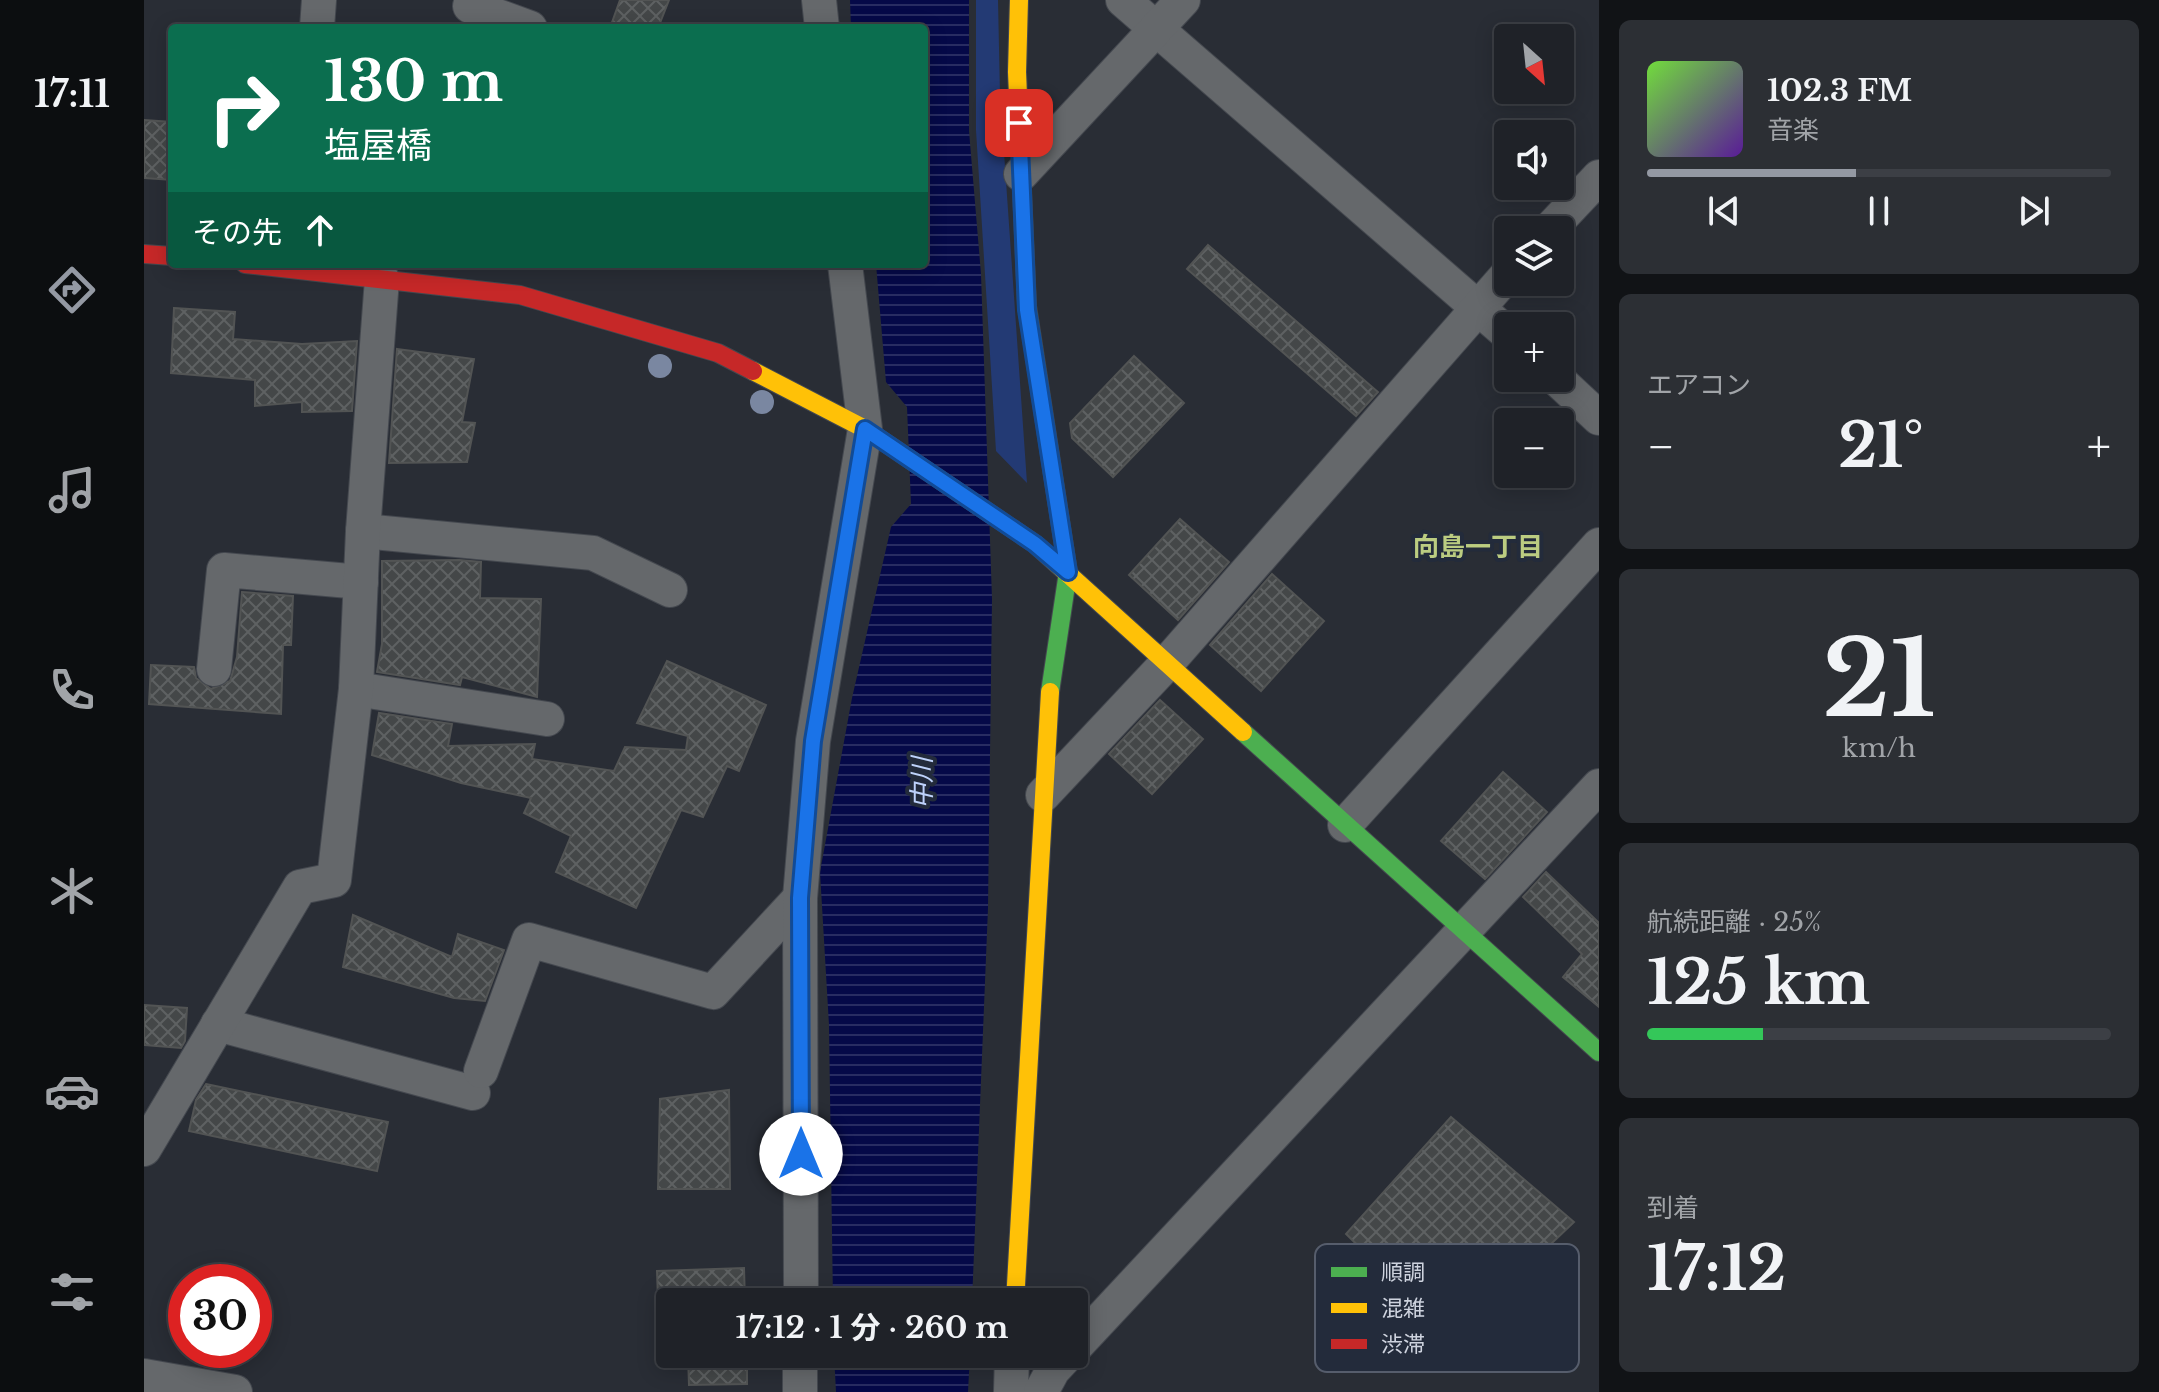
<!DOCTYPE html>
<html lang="ja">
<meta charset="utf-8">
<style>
:root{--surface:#1f2228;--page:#2c2f34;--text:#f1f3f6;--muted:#a1a4a8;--line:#3c3f45;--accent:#9499a3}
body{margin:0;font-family:"Libre Baskerville","Noto Sans JP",serif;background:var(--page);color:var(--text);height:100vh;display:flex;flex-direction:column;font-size:30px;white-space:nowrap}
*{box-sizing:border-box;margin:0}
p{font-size:26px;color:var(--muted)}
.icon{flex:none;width:44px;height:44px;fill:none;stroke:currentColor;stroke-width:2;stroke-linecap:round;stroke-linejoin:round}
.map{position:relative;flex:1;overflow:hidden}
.panel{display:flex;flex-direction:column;gap:20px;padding:20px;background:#111316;width:560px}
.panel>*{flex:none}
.guide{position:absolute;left:24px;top:24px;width:760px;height:244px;border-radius:8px;box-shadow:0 4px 20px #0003,0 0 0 2px var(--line);background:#0b6e4f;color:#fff;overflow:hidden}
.needle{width:52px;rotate:153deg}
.fabs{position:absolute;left:1350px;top:24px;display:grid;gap:16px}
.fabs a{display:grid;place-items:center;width:80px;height:80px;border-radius:8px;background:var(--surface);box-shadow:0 4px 20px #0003,0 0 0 2px var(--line);font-size:40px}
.speed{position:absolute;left:24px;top:1264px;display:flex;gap:16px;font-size:40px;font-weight:700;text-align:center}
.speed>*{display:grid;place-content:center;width:104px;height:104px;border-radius:50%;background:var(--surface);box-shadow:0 4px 20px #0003,0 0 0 2px var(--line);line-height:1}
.speed .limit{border:12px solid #d22;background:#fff;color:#111}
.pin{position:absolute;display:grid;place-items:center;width:68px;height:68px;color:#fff;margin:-34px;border-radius:16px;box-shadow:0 4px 12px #0006}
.me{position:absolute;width:88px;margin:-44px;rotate:0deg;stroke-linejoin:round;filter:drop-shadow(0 0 6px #0008)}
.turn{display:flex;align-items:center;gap:28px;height:168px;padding:0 24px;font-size:36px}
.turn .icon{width:104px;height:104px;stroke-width:2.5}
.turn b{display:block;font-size:56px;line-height:68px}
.then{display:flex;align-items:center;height:76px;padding:0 24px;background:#0003;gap:16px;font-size:30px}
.big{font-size:60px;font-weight:700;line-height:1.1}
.panel .tile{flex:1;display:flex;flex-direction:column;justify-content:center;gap:12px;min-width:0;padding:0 28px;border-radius:12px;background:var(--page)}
.panel .dial{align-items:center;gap:0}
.dial b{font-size:104px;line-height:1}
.song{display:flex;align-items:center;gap:24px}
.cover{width:96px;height:96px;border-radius:12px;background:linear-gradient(135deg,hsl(100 70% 55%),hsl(270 70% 35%))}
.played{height:8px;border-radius:4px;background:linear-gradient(90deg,var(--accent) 45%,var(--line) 45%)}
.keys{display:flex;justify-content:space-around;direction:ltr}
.heat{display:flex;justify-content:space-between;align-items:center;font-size:44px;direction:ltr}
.charge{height:12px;border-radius:6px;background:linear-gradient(90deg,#34c759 25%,var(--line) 0)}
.trip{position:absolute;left:512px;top:1288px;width:432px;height:80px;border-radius:8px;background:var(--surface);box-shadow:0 4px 20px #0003,0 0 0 2px var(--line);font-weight:700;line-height:80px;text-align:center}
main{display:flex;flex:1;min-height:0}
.tabs{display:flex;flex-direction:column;width:144px;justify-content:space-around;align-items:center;background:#0c0e10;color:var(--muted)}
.tabs .icon{width:56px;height:56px}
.tabs .current{color:var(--accent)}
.tabs b{font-size:36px;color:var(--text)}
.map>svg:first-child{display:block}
.green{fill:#233a74}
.water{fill:url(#water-rules)}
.building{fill:url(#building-cross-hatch);stroke:#525454;stroke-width:2}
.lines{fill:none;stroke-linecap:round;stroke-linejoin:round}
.street-casing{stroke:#44484f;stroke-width:36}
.fast-casing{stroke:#44484f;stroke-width:20}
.slow-casing{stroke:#44484f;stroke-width:20}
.jam-casing{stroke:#44484f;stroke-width:20}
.street{stroke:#65686b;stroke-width:34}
.fast{stroke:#4caf50;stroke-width:18}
.slow{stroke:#ffc107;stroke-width:18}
.jam{stroke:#c62828;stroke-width:18}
.tree{fill:#7a87a1}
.route-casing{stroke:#114b97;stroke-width:20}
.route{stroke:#1a73e8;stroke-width:14}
.labels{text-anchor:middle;stroke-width:8;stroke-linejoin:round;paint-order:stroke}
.neighbourhood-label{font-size:26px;font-weight:bold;fill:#bbcc81;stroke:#232b3b}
.water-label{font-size:26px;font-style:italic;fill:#bed2fa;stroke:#232b3b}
.key{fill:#232b3b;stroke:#565d6c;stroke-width:2}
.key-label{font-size:22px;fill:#ced3de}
</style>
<main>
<nav class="tabs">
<b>17:11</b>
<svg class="icon current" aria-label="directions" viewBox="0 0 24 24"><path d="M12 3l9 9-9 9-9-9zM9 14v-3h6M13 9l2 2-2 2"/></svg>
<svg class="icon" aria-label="music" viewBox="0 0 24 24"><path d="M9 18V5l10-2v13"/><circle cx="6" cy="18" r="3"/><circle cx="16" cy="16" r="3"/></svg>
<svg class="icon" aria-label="phone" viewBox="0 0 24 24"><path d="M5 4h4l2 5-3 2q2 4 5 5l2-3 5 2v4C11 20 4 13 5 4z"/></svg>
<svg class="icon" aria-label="climate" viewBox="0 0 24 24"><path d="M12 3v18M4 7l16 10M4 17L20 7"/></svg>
<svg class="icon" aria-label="car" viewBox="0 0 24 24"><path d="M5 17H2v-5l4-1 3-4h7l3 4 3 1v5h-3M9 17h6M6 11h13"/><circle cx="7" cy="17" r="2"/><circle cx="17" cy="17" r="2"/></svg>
<svg class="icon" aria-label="filters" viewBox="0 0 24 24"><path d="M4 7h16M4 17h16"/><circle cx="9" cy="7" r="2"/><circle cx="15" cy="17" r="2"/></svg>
</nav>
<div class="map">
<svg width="1455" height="1392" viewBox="0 0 1455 1392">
<defs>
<pattern id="water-rules" width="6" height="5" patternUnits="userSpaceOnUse" patternTransform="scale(2)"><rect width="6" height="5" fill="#050948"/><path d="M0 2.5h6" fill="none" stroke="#282c62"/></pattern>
<pattern id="building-cross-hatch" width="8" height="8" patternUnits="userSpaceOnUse" patternTransform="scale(2)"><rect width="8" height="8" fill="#444748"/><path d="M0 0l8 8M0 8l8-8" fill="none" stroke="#5e6162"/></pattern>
</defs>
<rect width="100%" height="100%" fill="#292d35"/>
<polygon class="green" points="832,0 854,0 856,95 883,483 852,451 832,130"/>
<g class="water">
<polygon points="706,0 825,0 825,131 837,274 848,599 844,908 828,1302 689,1302 685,1025 676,872 708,698 747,527 767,504 763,407 742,382 732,264 780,264 780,28 707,28"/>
<polygon points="690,1354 826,1354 824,1392 692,1392"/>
</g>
<g class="building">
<polygon points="476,0 525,0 514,28 466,28"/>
<polygon points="0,120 28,122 28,180 0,178"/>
<polygon points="1064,245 1234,392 1212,416 1043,269"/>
<polygon points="30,308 91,312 89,339 158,344 213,341 208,411 158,412 158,402 111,406 111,380 27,373"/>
<polygon points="253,349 330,359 318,422 331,423 323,462 245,463"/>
<polygon points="990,356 1040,403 969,477 928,438 926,423"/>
<polygon points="1036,519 1085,562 1034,620 985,575"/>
<polygon points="315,560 337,562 336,598 397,599 393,697 318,677 316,685 233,672 238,644 238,561"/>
<polygon points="1128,574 1180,621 1117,691 1066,645"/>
<polygon points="98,592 149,596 147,645 139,645 137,714 5,704 7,665 50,667 52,678 67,689 86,681 93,657"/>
<polygon points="523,661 622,705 595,771 583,766 559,817 537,810 492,908 412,872 427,836 380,813 387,798 317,783 228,755 235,713 308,724 304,746 391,744 388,759 470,771 481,747 542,750 544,736 493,723"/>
<polygon points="1016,700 1059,739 1008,794 965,754"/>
<polygon points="1359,772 1403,812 1341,879 1297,841"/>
<polygon points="1402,872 1455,923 1455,1007 1419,977 1438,954 1379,897"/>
<polygon points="209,915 308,957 314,934 360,950 341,1001 310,998 199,967"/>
<polygon points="0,1005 43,1008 41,1041 37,1048 0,1045"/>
<polygon points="62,1084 244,1122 233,1171 45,1131 52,1100"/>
<polygon points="585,1090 586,1189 514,1189 516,1099"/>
<polygon points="1307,1117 1430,1222 1308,1338 1202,1234"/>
<polygon points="600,1268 601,1302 526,1302 526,1354 603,1354 603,1384 545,1385 544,1356 516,1357 513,1271"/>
</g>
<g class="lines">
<g class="street-casing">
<g id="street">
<polyline points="675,0 678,28"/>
<polyline points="979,0 1364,334"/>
<polyline points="326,6 386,28"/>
<polyline points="173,28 175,0"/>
<polyline points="877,174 1039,0"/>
<polyline points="1405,230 1455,177"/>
<polyline points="1412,378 1455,418"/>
<polyline points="219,531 449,553 526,590"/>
<polyline points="70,669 80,570 217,582"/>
<polyline points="212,689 403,719"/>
<polyline points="899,795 1024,662 1364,274"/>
<polyline points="1201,825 1455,545"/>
<polyline points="74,1024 329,1093"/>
<polyline points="337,1071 385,940 569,992 656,898"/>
<polyline points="0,1149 156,887 190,880 212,689 219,531 238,279"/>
<polyline points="657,1302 656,898 669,741 721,429 701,264"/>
<polyline points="930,1348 1455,786"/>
<polyline points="0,1376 91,1392"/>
<polyline points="656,1392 656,1354"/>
<polyline points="867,1392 868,1354"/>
<polyline points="897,1392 909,1370 924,1354"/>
</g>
</g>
<g class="fast-casing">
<g id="fast">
<polyline points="883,306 924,572 906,692"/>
<polyline points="1099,732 1455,1052"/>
</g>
</g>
<g class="slow-casing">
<g id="slow">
<polyline points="875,0 873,72 883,306"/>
<polyline points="609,371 721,429 891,544 1099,732"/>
<polyline points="871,1302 906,692"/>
</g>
</g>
<g class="jam-casing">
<g id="jam">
<polyline points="0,254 28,256"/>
<polyline points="101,264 376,295 574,353 609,371"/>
</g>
</g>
<use href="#street" class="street"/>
<use href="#fast" class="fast"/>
<use href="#slow" class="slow"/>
<use href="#jam" class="jam"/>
</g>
<g class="tree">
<circle cx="516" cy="366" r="12"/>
<circle cx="618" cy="402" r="12"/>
</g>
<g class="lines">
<g class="route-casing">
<polyline id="route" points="657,1154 656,898 669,741 721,429 891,544 924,572 883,310 875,123"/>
</g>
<use href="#route" class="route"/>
</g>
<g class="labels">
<g class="neighbourhood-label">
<text x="1334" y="556">向島一丁目</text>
</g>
<g class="water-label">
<text transform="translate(778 783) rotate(-90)" y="9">中川</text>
</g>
</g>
<rect x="1171" y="1244" width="264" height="128" rx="12" class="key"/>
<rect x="1187" y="1267" width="36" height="10" fill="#4caf50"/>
<rect x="1187" y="1303" width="36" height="10" fill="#ffc107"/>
<rect x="1187" y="1339" width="36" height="10" fill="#c62828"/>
<g class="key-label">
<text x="1237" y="1280">順調</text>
<text x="1237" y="1316">混雑</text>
<text x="1237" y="1352">渋滞</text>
</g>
</svg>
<div class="fabs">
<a><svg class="needle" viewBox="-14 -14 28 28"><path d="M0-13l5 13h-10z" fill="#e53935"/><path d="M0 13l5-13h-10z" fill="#a1a4a8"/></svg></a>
<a><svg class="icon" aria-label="sound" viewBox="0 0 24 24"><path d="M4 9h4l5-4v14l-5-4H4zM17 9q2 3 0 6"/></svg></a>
<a><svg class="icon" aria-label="layers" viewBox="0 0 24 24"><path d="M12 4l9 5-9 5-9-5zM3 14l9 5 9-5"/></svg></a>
<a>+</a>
<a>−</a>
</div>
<div class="speed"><div class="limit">30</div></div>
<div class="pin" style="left:875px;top:123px;background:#d93025"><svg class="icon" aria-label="arrive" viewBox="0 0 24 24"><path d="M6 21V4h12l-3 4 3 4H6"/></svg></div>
<svg class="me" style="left:657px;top:1154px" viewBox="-20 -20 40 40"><circle r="19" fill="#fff"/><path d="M0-13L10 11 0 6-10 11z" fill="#1a73e8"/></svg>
<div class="trip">17:12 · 1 分 · 260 m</div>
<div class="guide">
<div class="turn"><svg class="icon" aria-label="right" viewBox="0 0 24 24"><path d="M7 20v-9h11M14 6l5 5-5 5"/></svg><div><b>130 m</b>塩屋橋</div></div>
<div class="then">その先<svg class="icon" aria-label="ahead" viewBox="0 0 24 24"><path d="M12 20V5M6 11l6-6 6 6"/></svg></div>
</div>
</div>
<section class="panel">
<div class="tile">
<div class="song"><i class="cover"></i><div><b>102.3 FM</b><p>音楽</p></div></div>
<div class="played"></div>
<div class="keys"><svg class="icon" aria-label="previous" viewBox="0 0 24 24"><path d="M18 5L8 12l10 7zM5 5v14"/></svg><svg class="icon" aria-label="pause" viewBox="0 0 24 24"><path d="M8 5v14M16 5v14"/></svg><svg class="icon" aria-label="next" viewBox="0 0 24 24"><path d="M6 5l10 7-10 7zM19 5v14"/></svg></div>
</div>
<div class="tile"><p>エアコン</p>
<div class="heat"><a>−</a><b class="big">21°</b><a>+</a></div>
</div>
<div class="tile dial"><b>21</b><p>km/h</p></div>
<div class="tile"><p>航続距離 · 25%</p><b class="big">125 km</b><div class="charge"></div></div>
<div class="tile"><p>到着</p><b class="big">17:12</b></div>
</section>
</main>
